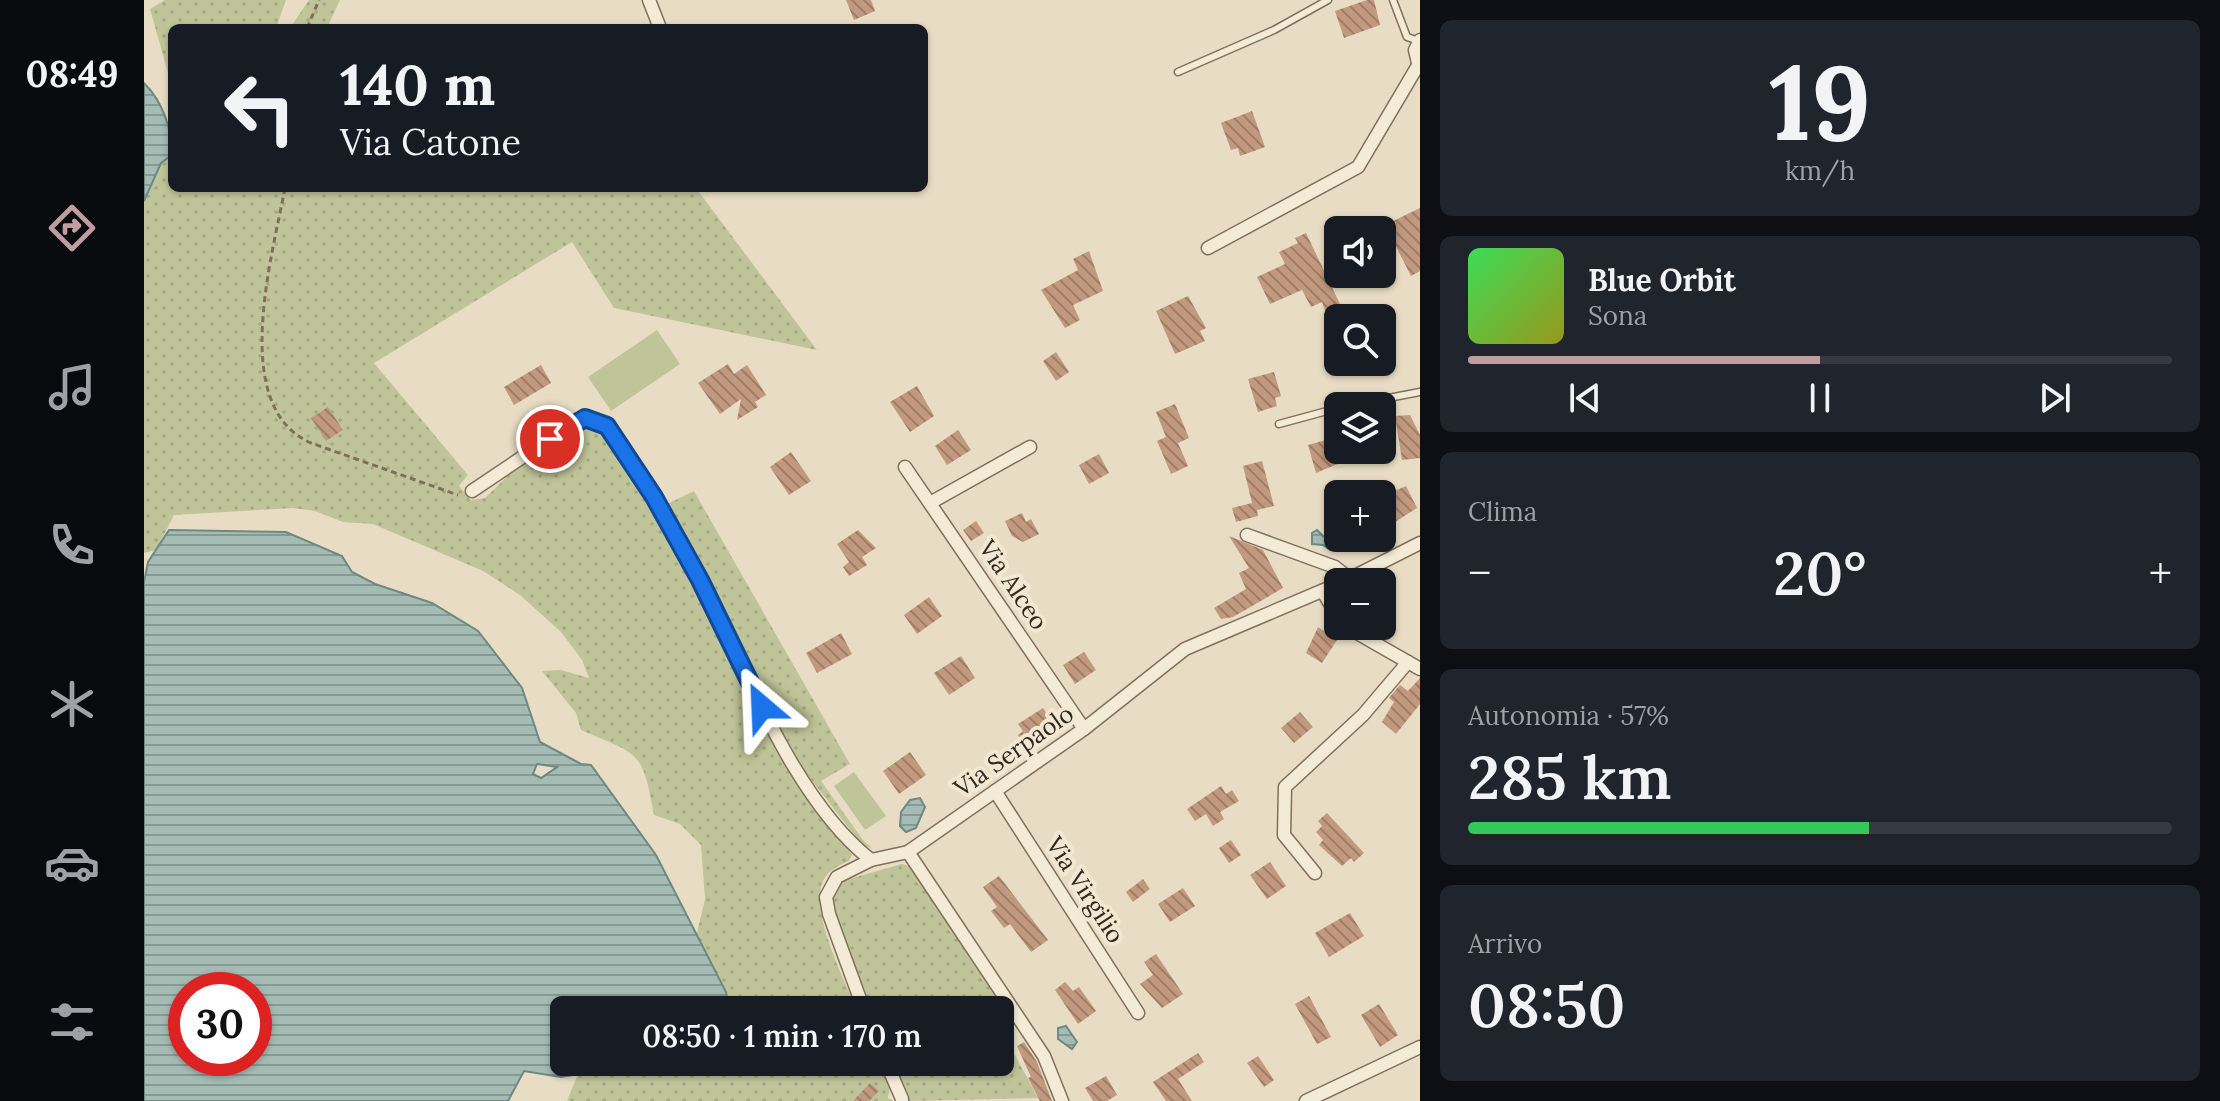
<!DOCTYPE html>
<html lang="it">
<meta charset="utf-8">
<style>
:root{--surface:#171b24;--page:#20242c;--text:#f1f3f6;--muted:#9ea1a6;--line:#363941;--accent:#c29d9f}
body{margin:0;font-family:Lora,serif;background:var(--page);color:var(--text);height:100vh;display:flex;flex-direction:column;font-size:30px;white-space:nowrap}
*{box-sizing:border-box;margin:0}
p{font-size:26px;color:var(--muted)}
.icon{flex:none;width:44px;height:44px;fill:none;stroke:currentColor;stroke-width:2;stroke-linecap:round;stroke-linejoin:round}
.map{position:relative;flex:1;overflow:hidden}
.sheet{display:flex;flex-direction:column;gap:20px;padding:20px;background:#0d0f14;width:800px}
.sheet>*{flex:none}
.banner{position:absolute;left:24px;top:24px;width:760px;height:168px;border-radius:12px;box-shadow:0 2px 6px #0004;background:#171b24;color:var(--text);overflow:hidden}
.fabs{position:absolute;left:1180px;top:216px;display:grid;gap:16px}
.fabs a{display:grid;place-items:center;width:72px;height:72px;border-radius:12px;background:var(--surface);box-shadow:0 2px 6px #0004;font-size:40px}
.speed{position:absolute;left:24px;top:972px;display:flex;gap:16px;font-size:40px;font-weight:700;text-align:center}
.speed>*{display:grid;place-content:center;width:104px;height:104px;border-radius:50%;background:var(--surface);box-shadow:0 2px 6px #0004;line-height:1}
.speed .limit{border:12px solid #d22;background:#fff;color:#111}
.pin{position:absolute;display:grid;place-items:center;width:68px;height:68px;color:#fff;margin:-34px;border:4px solid #fff;border-radius:50%;box-shadow:0 2px 8px #0007}
.me{position:absolute;width:88px;margin:-44px;rotate:334deg;stroke-linejoin:round;filter:drop-shadow(0 0 6px #0008)}
.turn{display:flex;align-items:center;gap:28px;height:168px;padding:0 40px;font-size:36px}
.turn .icon{width:104px;height:104px;stroke-width:2.5}
.turn b{display:block;font-size:56px;line-height:68px}
.big{font-size:60px;font-weight:600;line-height:1.1}
.sheet .card{flex:1;display:flex;flex-direction:column;justify-content:center;gap:12px;min-width:0;padding:0 28px;border-radius:12px;background:var(--page)}
.sheet .dial{align-items:center;gap:0}
.dial b{font-size:104px;line-height:1}
.song{display:flex;align-items:center;gap:24px}
.cover{width:96px;height:96px;border-radius:12px;background:linear-gradient(135deg,hsl(130 70% 55%),hsl(60 70% 35%))}
.played{height:8px;border-radius:4px;background:linear-gradient(90deg,var(--accent) 50%,var(--line) 50%)}
.keys{display:flex;justify-content:space-around;direction:ltr}
.heat{display:flex;justify-content:space-between;align-items:center;font-size:44px;direction:ltr}
.charge{height:12px;border-radius:6px;background:linear-gradient(90deg,#34c759 57%,var(--line) 0)}
.trip{position:absolute;left:406px;top:996px;width:464px;height:80px;border-radius:12px;background:var(--surface);box-shadow:0 2px 6px #0004;font-weight:600;line-height:80px;text-align:center}
main{display:flex;flex:1;min-height:0}
.dock{display:flex;flex-direction:column;width:144px;justify-content:space-around;align-items:center;background:#090b0e;color:var(--muted)}
.dock .icon{width:56px;height:56px}
.dock .on{color:var(--accent)}
.dock b{font-size:36px;color:var(--text)}
.map>svg:first-child{display:block}
.grass{fill:url(#grass-dots)}
.pitch{fill:#c0c599}
.water{fill:url(#water-rules);stroke:#6d8982;stroke-width:2;fill-rule:evenodd}
.building{fill:url(#building-back-hatch)}
.lines{fill:none;stroke-linecap:round;stroke-linejoin:round}
.service-casing{stroke:#816f5c;stroke-width:9}
.minor-casing{stroke:#816f5c;stroke-width:15}
.path{stroke:#816f5c;stroke-width:3;stroke-dasharray:6 4;stroke-linecap:butt}
.service{stroke:#f4ebd6;stroke-width:6}
.minor{stroke:#f4ebd6;stroke-width:12}
.route-casing{stroke:#114b97;stroke-width:20}
.route{stroke:#1a73e8;stroke-width:14}
.labels{text-anchor:middle;stroke-width:8;stroke-linejoin:round;paint-order:stroke}
.street-label{font-size:24px;fill:#32281f;stroke:#f1e8d2}
</style>
<main>
<nav class="dock">
<b>08:49</b>
<svg class="icon on" aria-label="directions" viewBox="0 0 24 24"><path d="M12 3l9 9-9 9-9-9zM9 14v-3h6M13 9l2 2-2 2"/></svg>
<svg class="icon" aria-label="music" viewBox="0 0 24 24"><path d="M9 18V5l10-2v13"/><circle cx="6" cy="18" r="3"/><circle cx="16" cy="16" r="3"/></svg>
<svg class="icon" aria-label="phone" viewBox="0 0 24 24"><path d="M5 4h4l2 5-3 2q2 4 5 5l2-3 5 2v4C11 20 4 13 5 4z"/></svg>
<svg class="icon" aria-label="climate" viewBox="0 0 24 24"><path d="M12 3v18M4 7l16 10M4 17L20 7"/></svg>
<svg class="icon" aria-label="car" viewBox="0 0 24 24"><path d="M5 17H2v-5l4-1 3-4h7l3 4 3 1v5h-3M9 17h6M6 11h13"/><circle cx="7" cy="17" r="2"/><circle cx="17" cy="17" r="2"/></svg>
<svg class="icon" aria-label="filters" viewBox="0 0 24 24"><path d="M4 7h16M4 17h16"/><circle cx="9" cy="7" r="2"/><circle cx="15" cy="17" r="2"/></svg>
</nav>
<div class="map">
<svg width="1276" height="1101" viewBox="0 0 1276 1101">
<defs>
<pattern id="grass-dots" width="8" height="8" patternUnits="userSpaceOnUse" patternTransform="scale(2)"><rect width="8" height="8" fill="#c0c599"/><path d="M2 2h.1M6 6h.1" fill="none" stroke="#a5a983" stroke-width="1.8" stroke-linecap="round"/></pattern>
<pattern id="water-rules" width="6" height="5" patternUnits="userSpaceOnUse" patternTransform="scale(2)"><rect width="6" height="5" fill="#a5bcb5"/><path d="M0 2.5h6" fill="none" stroke="#879993"/></pattern>
<pattern id="building-back-hatch" width="6" height="6" patternUnits="userSpaceOnUse" patternTransform="scale(2)"><rect width="6" height="6" fill="#c2997e"/><path d="M-1 5l2 2M0 0l6 6M5-1l2 2" fill="none" stroke="#9e7d67"/></pattern>
</defs>
<rect width="100%" height="100%" fill="#e8ddc4"/>
<g class="grass">
<polygon points="21,0 142,0 132,28 28,28 28,87 6,9"/>
<polygon points="165,0 196,0 183,28 146,28"/>
<path d="M 28,155 L 28,188 L 552,188 L 673,350 L 470,308 L 428,242 L 230,363 L 324,475 L 315,486 L 327,500 L 341,498 L 370,470 L 426,431 L 444,425 L 462,436 L 509,508 L 708,855 L 705,861 C 694,866 686,869 680,879 C 663,907 701,982 713,1010 L 585,1010 L 582,992 L 552,937 L 561,899 L 557,845 L 536,824 L 510,815 C 498,749 496,756 437,730 L 432,713 L 398,671 L 417,670 L 445,678 L 438,660 L 417,632 L 376,595 L 339,571 L 229,524 L 199,522 L 171,511 L 149,508 L 30,515 L 12,550 L 0,553 L 0,201 L 17,163 Z"/>
<polygon points="550,491 706,764 677,781 719,840 728,848 718,845 652,760 522,510 523,504"/>
<polygon points="758,864 765,866 870,1021 857,1029 894,1098 764,1101 747,1062 856,1062 856,1010 725,1010 688,910 691,890 698,881"/>
<polygon points="543,1062 735,1062 746,1087 744,1098 749,1101 423,1101 434,1074"/>
</g>
<g class="pitch">
<polygon points="513,330 536,364 467,411 444,377"/>
<polygon points="710,772 742,816 721,830 690,786"/>
</g>
<g class="water">
<path d="M 0,83 C 19,102 28,129 28,155 L 17,163 L 0,201 Z"/>
<path d="M 25,530 L 142,532 L 198,556 L 208,572 L 231,584 L 288,603 L 334,631 L 378,688 L 396,742 L 437,764 L 447,765 L 512,855 L 582,992 L 585,1010 L 420,1010 L 420,1062 L 543,1062 L 488,1065 L 417,1077 L 380,1071 L 364,1101 L 0,1101 L 0,582 L 4,562 ZM 393,764 L 413,767 L 397,778 L 389,774 ZM 42,990 L 110,990 L 110,1058 L 42,1058 Z"/>
<polygon points="1173,530 1180,537 1191,539 1192,548 1186,550 1179,545 1168,544 1168,533"/>
<polygon points="776,798 781,807 772,828 762,832 756,826 757,812 766,800"/>
<polygon points="922,1026 933,1042 928,1049 914,1039 914,1028"/>
</g>
<g class="building">
<polygon points="702,0 727,0 731,11 710,20"/>
<polygon points="1223,0 1230,0 1236,25 1200,38 1191,11"/>
<polygon points="1108,111 1121,147 1096,156 1094,148 1087,150 1077,123"/>
<polygon points="1276,208 1276,271 1267,276 1241,225"/>
<polygon points="1162,233 1196,304 1181,311 1178,302 1167,307 1158,290 1126,304 1113,277 1141,264 1135,252 1154,243 1151,238"/>
<polygon points="945,251 959,291 929,305 936,320 921,328 897,290 934,270 929,259"/>
<polygon points="1044,296 1062,328 1056,331 1061,341 1031,354 1012,311"/>
<polygon points="912,352 925,372 912,381 899,361"/>
<polygon points="584,364 590,374 603,365 622,395 611,402 614,407 593,420 597,399 576,414 554,383"/>
<polygon points="397,365 407,383 370,405 360,387"/>
<polygon points="1130,372 1137,396 1131,398 1133,406 1114,412 1104,379"/>
<polygon points="773,386 790,416 766,432 746,402"/>
<polygon points="1031,404 1045,438 1034,443 1044,466 1027,474 1013,441 1022,437 1012,412"/>
<polygon points="184,407 199,430 182,441 167,418"/>
<polygon points="1266,415 1276,435 1276,458 1258,460 1251,416"/>
<polygon points="814,430 827,450 803,465 791,446"/>
<polygon points="1189,438 1196,463 1172,473 1164,445"/>
<polygon points="647,452 667,481 645,495 626,467"/>
<polygon points="955,454 965,473 945,484 935,465"/>
<polygon points="1118,461 1130,506 1113,510 1114,516 1092,522 1088,508 1108,503 1099,466"/>
<polygon points="1262,486 1273,508 1251,522 1240,500 1246,497 1244,494"/>
<polygon points="878,513 882,522 887,519 895,534 879,542 868,536 861,521"/>
<polygon points="832,521 840,533 827,541 819,530"/>
<polygon points="714,530 732,548 718,557 723,565 705,576 699,567 705,562 693,544"/>
<polygon points="1085,536 1119,550 1139,588 1089,617 1077,619 1070,608 1102,589 1095,573 1105,568"/>
<polygon points="785,597 798,616 773,634 760,615"/>
<polygon points="1174,627 1193,640 1178,663 1162,653"/>
<polygon points="697,633 708,654 673,673 662,653"/>
<polygon points="940,652 952,670 931,684 919,665"/>
<polygon points="817,656 831,678 805,695 790,673"/>
<polygon points="1276,678 1276,704 1252,734 1238,722 1250,702 1245,698 1256,685 1264,691"/>
<polygon points="899,708 912,728 882,748 874,735 879,731 874,724"/>
<polygon points="1156,712 1169,727 1150,743 1137,728"/>
<polygon points="766,752 782,775 755,794 739,771"/>
<polygon points="1077,786 1082,794 1088,790 1095,801 1076,812 1080,819 1069,826 1062,814 1051,821 1043,809"/>
<polygon points="1183,813 1220,853 1210,862 1207,858 1198,866 1175,845 1179,840 1172,832 1178,826 1174,821"/>
<polygon points="1087,840 1097,855 1085,863 1075,848"/>
<polygon points="1126,862 1142,886 1123,899 1106,875"/>
<polygon points="855,876 904,940 887,952 866,924 860,928 847,911 853,907 839,887"/>
<polygon points="999,879 1006,889 989,902 982,892"/>
<polygon points="1039,888 1051,906 1026,922 1014,904"/>
<polygon points="1206,913 1220,936 1185,957 1171,933"/>
<polygon points="1012,954 1039,994 1018,1008 996,984 1009,975 1000,962"/>
<polygon points="921,982 929,991 935,987 952,1011 934,1024 911,990"/>
<polygon points="1165,996 1187,1037 1173,1044 1151,1004"/>
<polygon points="1235,1004 1254,1035 1236,1047 1217,1015"/>
<polygon points="880,1042 893,1062 908,1101 896,1101 884,1078 887,1077 873,1046"/>
<polygon points="1054,1053 1060,1062 1034,1079 1048,1101 1022,1101 1009,1082"/>
<polygon points="1114,1056 1130,1080 1120,1087 1103,1063"/>
<polygon points="962,1076 973,1095 963,1101 949,1101 941,1088"/>
<polygon points="726,1083 735,1091 725,1101 709,1101"/>
</g>
<g class="lines">
<g class="service-casing">
<g id="service">
<polyline points="1249,0 1263,37 1275,41"/>
<polyline points="1034,72 1130,30 1184,0"/>
<polyline points="1203,406 1276,392"/>
<polyline points="1135,424 1194,408"/>
</g>
</g>
<g class="minor-casing">
<g id="minor">
<polyline points="505,0 516,28"/>
<polyline points="1274,63 1271,50 1276,40"/>
<polyline points="1064,248 1214,167 1276,62"/>
<polyline points="761,467 940,729"/>
<path d="M 328,491 L 432,421 L 453,420 L 463,426 C 496,477 529,528 557,582 C 601,668 650,800 727,860"/>
<polyline points="786,503 886,447"/>
<polyline points="1103,535 1191,567 1206,579"/>
<polyline points="1201,581 1276,543"/>
<polyline points="1179,592 1194,617"/>
<polyline points="1201,626 1276,669"/>
<polyline points="851,791 994,1013"/>
<polyline points="764,852 900,1056 918,1101"/>
<polyline points="1171,873 1140,835 1141,787 1219,715 1264,662"/>
<polyline points="720,1010 685,914 682,897 693,877 727,860 764,852 940,729 1041,649 1194,584"/>
<polyline points="742,1062 758,1099"/>
<polyline points="1162,1101 1276,1047"/>
</g>
</g>
<g class="path">
<polyline points="163,28 175,0"/>
<path d="M 141,188 C 129,254 84,407 167,443 L 314,495"/>
</g>
<use href="#service" class="service"/>
<use href="#minor" class="minor"/>
</g>
<g class="lines">
<g class="route-casing">
<polyline id="route" points="406,439 441,418 463,426 510,497 556,580 618,707"/>
</g>
<use href="#route" class="route"/>
</g>
<g class="labels">
<g class="street-label">
<text transform="translate(869 585) rotate(56)" y="8">Via Alceo</text>
<text transform="translate(870 751) rotate(-35)" y="8">Via Serpaolo</text>
<text transform="translate(941 890) rotate(57)" y="8">Via Virgilio</text>
</g>
</g>
</svg>
<div class="fabs">
<a><svg class="icon" aria-label="sound" viewBox="0 0 24 24"><path d="M4 9h4l5-4v14l-5-4H4zM17 9q2 3 0 6"/></svg></a>
<a><svg class="icon" aria-label="search" viewBox="0 0 24 24"><circle cx="10" cy="10" r="6"/><path d="M15 15l6 6"/></svg></a>
<a><svg class="icon" aria-label="layers" viewBox="0 0 24 24"><path d="M12 4l9 5-9 5-9-5zM3 14l9 5 9-5"/></svg></a>
<a>+</a>
<a>−</a>
</div>
<div class="speed"><div class="limit">30</div></div>
<div class="pin" style="left:406px;top:439px;background:#d93025"><svg class="icon" aria-label="arrive" viewBox="0 0 24 24"><path d="M6 21V4h12l-3 4 3 4H6"/></svg></div>
<svg class="me" style="left:618px;top:707px" viewBox="-20 -20 40 40"><path d="M0-17L14 15 0 8-14 15z" fill="#1a73e8" stroke="#fff" stroke-width="4"/></svg>
<div class="trip">08:50 · 1 min · 170 m</div>
<div class="banner">
<div class="turn"><svg class="icon" aria-label="left" viewBox="0 0 24 24"><path d="M17 20v-9H6M10 6l-5 5 5 5"/></svg><div><b>140 m</b>Via Catone</div></div>
</div>
</div>
<section class="sheet">
<div class="card dial"><b>19</b><p>km/h</p></div>
<div class="card">
<div class="song"><i class="cover"></i><div><b>Blue Orbit</b><p>Sona</p></div></div>
<div class="played"></div>
<div class="keys"><svg class="icon" aria-label="previous" viewBox="0 0 24 24"><path d="M18 5L8 12l10 7zM5 5v14"/></svg><svg class="icon" aria-label="pause" viewBox="0 0 24 24"><path d="M8 5v14M16 5v14"/></svg><svg class="icon" aria-label="next" viewBox="0 0 24 24"><path d="M6 5l10 7-10 7zM19 5v14"/></svg></div>
</div>
<div class="card"><p>Clima</p>
<div class="heat"><a>−</a><b class="big">20°</b><a>+</a></div>
</div>
<div class="card"><p>Autonomia · 57%</p><b class="big">285 km</b><div class="charge"></div></div>
<div class="card"><p>Arrivo</p><b class="big">08:50</b></div>
</section>
</main>
